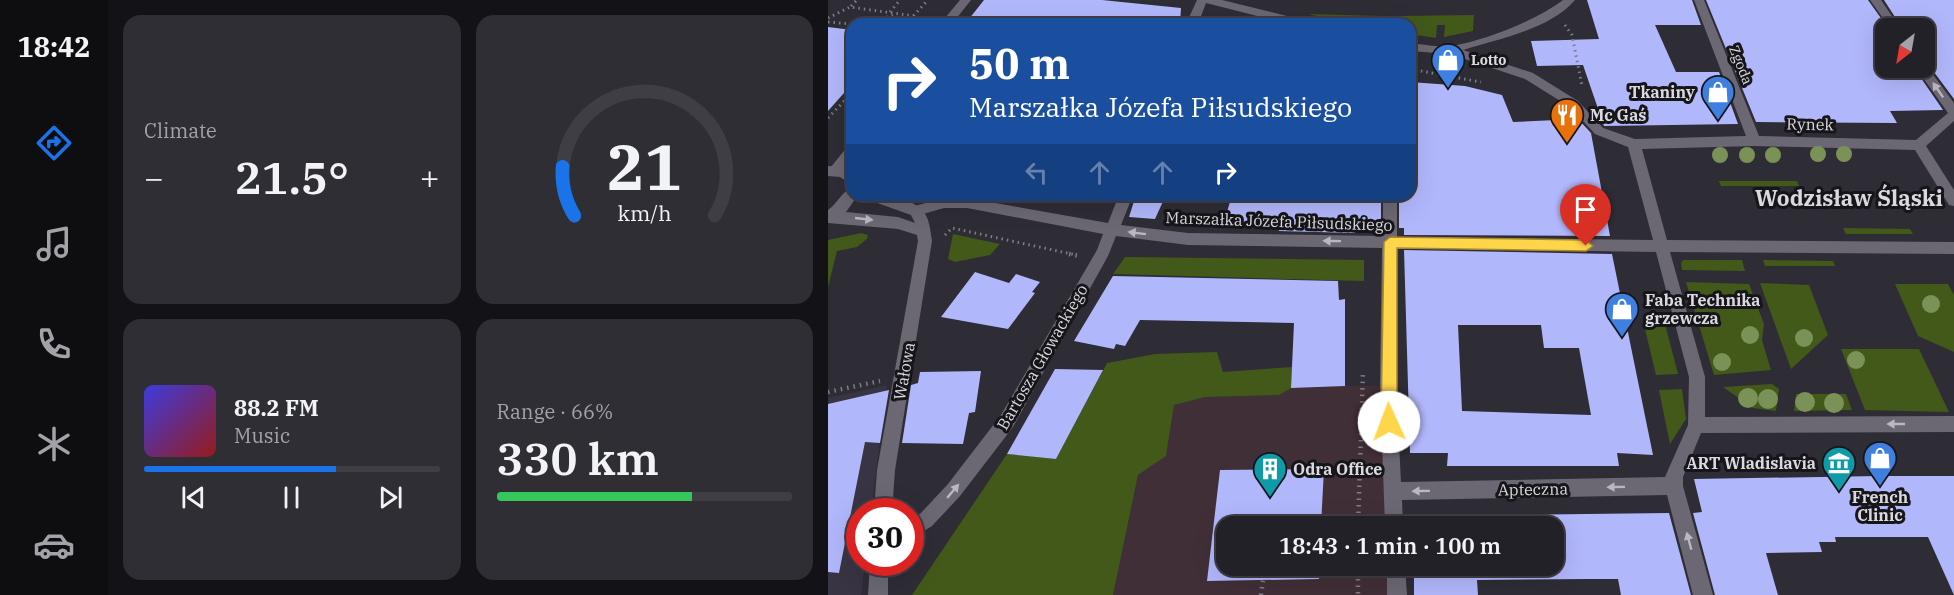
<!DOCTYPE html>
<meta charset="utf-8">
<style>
:root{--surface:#222128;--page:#2e2e34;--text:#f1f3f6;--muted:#a2a3a8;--line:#3f3e45;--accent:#1a73e8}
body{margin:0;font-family:"IBM Plex Serif",serif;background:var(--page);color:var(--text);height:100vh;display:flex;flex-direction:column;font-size:22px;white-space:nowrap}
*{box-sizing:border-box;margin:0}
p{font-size:20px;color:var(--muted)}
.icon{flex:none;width:33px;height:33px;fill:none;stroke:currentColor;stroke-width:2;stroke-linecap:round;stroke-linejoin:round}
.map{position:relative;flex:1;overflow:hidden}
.sheet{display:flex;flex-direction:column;gap:15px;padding:15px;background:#131216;width:720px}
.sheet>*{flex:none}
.guide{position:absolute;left:18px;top:18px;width:570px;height:183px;border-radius:18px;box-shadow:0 6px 24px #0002,0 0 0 2px var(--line);background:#1a4fa0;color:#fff;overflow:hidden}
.needle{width:39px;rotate:211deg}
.controls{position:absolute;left:1047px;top:18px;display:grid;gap:12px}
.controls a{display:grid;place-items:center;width:60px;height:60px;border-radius:12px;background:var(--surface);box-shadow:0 6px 24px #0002,0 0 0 2px var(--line);font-size:30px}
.speed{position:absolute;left:18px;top:498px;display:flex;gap:12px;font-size:30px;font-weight:700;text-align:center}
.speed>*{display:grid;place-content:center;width:78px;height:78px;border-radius:50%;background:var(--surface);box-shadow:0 6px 24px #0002,0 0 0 2px var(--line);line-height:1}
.speed .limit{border:9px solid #d22;background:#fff;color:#111}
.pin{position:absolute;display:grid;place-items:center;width:51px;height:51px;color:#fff;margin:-62px -26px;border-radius:50% 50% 50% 0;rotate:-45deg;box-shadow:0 0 6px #0007}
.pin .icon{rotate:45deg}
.me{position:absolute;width:66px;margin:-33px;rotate:358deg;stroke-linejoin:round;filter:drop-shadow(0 0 4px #0008)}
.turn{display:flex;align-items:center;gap:21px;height:126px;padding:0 24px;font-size:27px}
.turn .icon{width:78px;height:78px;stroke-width:2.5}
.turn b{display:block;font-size:42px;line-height:51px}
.lanes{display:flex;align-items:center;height:57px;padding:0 24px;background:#0003;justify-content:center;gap:30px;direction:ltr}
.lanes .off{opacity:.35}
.big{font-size:45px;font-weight:600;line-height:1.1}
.sheet .tile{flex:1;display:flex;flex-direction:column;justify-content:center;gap:9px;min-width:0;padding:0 21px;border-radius:18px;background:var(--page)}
.sheet .dial{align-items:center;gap:0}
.dial svg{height:156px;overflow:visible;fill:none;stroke:var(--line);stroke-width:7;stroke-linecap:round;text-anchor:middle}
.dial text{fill:var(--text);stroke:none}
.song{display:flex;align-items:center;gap:18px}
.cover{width:72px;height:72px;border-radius:9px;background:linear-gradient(135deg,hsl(240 70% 55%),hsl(0 70% 35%))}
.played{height:6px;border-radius:3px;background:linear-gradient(90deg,var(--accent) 65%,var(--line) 65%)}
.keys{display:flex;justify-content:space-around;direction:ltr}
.heat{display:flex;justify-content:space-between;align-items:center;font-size:33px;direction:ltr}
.charge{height:9px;border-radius:4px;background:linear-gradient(90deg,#34c759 66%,var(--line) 0)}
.sheet .tiles{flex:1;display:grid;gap:15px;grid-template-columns:repeat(2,1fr)}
.trip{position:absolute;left:388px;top:516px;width:348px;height:60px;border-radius:18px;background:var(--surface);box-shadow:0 6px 24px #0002,0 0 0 2px var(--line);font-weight:600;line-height:60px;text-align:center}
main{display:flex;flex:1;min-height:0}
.menu{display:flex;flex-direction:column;width:108px;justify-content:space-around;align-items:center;background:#0e0d10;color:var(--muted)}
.menu .icon{width:42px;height:42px}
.menu .active{color:var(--accent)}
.menu b{font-size:27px;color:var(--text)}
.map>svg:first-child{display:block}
.commercial{fill:#412f37}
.built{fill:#383443}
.green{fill:#42591a}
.building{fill:#b1b7fb;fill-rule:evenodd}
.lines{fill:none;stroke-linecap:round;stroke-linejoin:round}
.path-far1{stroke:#7f7e85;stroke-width:3;stroke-dasharray:1.5 4;stroke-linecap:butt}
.path{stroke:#7f7e85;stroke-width:4.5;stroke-dasharray:1.5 5;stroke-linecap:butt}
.street{fill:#6b6873;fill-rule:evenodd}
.secondary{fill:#6b6873;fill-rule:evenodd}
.tree{fill:#7a9257}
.oneway{fill:#b9b7bf}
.route{fill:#ffd54a;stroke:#a68a30;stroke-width:1.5}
.labels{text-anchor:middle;stroke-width:6;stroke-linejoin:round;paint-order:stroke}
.far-poi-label{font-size:14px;font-weight:bold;fill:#dad9df;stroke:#161519;text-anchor:start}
.far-street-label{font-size:14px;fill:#dad9df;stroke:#161519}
.poi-label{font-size:16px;font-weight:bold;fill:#dad9df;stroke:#161519;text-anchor:start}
.street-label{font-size:16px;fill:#dad9df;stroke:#161519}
.district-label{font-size:22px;font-weight:bold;fill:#dad9df;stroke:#161519}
</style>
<main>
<nav class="menu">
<b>18:42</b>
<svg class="icon active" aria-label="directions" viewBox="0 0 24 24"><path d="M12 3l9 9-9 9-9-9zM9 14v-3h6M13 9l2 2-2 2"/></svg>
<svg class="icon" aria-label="music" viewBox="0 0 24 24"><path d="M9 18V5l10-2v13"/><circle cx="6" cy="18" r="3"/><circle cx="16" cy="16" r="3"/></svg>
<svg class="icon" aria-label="phone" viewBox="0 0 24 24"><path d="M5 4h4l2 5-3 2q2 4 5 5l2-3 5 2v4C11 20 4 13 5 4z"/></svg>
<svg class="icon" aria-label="climate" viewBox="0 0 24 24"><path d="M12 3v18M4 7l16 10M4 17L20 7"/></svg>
<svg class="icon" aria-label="car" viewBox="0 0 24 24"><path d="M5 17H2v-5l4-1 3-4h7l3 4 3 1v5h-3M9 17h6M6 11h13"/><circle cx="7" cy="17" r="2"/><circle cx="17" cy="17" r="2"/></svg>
</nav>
<section class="sheet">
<div class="tiles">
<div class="tile"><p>Climate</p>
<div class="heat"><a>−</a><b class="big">21.5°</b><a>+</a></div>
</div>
<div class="tile dial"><svg viewBox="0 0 100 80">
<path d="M14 69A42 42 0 1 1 86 69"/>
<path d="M14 69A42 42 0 0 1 8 44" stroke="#1a73e8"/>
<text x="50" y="56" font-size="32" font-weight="700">21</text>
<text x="50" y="72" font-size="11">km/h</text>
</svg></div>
<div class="tile">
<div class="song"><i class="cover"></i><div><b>88.2 FM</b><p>Music</p></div></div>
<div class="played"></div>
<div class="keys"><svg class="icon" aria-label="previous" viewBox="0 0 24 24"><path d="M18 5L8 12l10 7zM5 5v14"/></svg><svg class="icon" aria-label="pause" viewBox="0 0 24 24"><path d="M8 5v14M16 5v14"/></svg><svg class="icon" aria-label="next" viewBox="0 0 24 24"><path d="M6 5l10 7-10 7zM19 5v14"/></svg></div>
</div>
<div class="tile"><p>Range · 66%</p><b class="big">330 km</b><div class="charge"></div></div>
</div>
</section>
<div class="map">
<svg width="1126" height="595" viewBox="0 0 1126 595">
<rect width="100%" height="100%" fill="#2e2c35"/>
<polygon class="commercial" points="517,386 560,386 566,526 399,526 399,566 568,566 569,595 285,595 310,475 338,456 346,405 377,397 451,395 463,388"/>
<polygon class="built" points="59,385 43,511 32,512 32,562 37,563 33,595 0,595 0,398"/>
<g class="green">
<polygon points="480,14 555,16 555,24 527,24"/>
<polygon points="646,15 645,31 616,37 617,25 609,25 608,38 582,34 582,24 568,24 569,16"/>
<polygon points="891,181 969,181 971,186 893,186"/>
<polygon points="1015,228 1082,229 1085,234 1018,234"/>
<polygon points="33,233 40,235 39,239 29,247 9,251 0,287 0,240"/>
<polygon points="125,234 172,244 162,255 127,262 120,259"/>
<polygon points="297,257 536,260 536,281 285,274"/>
<polygon points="855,260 914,260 917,271 854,270 853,263"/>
<polygon points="935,260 1005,261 1007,266 937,266"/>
<polygon points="858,282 921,284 936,324 934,340 943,370 886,375"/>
<polygon points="932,283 981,285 1000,335 963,369"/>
<polygon points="1067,284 1120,284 1126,295 1126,352 1090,336"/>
<polygon points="837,324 850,374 828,375 816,325"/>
<polygon points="1013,349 1091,349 1121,412 1037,410"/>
<polygon points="389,352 395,372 464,367 463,388 451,395 377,397 346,405 338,456 310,475 285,595 84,595 179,454 228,459 279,363 327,354"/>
<polygon points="944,384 951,389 948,411 925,408 895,387"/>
<polygon points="854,389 858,419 842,444 831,390"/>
<polygon points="968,394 1018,394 1024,410 966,411"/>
</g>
<g class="building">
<polygon points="156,0 274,0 353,8 352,24 137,24"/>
<polygon points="759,0 864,0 873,25 827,25 848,72 891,72 910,124 776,126 755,65 709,66 703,41 771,39"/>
<polygon points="878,0 1040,0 1060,28 1058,28 1058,68 1086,68 1115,110 1062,111 1069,123 928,122"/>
<polygon points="1056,0 1126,0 1126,99 1100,64 1096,63 1096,28 1074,28"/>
<polygon points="0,27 24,30 24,84 0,111"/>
<polygon points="582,82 637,86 674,95 685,122 750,119 763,133 782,236 576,235 576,228 571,228 571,195 583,195"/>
<polygon points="308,195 338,195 327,219 301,217"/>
<polygon points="404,195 553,195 553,229 528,229 527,233 451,231 452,225 396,222"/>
<path d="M 576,250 L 784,254 L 825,455 L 789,453 L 791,466 L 619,466 L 620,453 L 582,453 ZM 630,325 L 713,325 L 716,348 L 751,348 L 763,415 L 634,411 Z"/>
<polygon points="147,272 181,283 188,274 212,282 204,292 207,293 180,329 113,317"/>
<polygon points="285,276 510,281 511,300 517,299 517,386 463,388 466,323 312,320 297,346 288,344 286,349 246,341"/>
<polygon points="227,369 275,370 228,459 179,454"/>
<polygon points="153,371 147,412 141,413 135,444 74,443 83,385 90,383 92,372"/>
<polygon points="61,390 52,443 37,442 11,573 0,572 0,404"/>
<polygon points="496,469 493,526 399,526 399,566 492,566 491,579 379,581 392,470"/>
<polygon points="1050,476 1126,476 1126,595 1100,537 1007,537 1008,542 991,542 994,552 938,553 950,595 887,595 865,513 874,512 866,479"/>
<polygon points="841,513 863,595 793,595 790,579 761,579 649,580 650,595 586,595 586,566 726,566 726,526 584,526 584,516"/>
</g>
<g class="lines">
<g class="path-far1">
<polyline points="23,6 29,0"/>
<polyline points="62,12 72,0"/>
<polyline points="0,18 22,7 86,16"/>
<polyline points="0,22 24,24"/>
<polyline points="26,24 69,15"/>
<polyline points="78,24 100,0"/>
<polyline points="737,25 744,35 754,86"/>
<polyline points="582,69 653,82"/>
<polyline points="0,118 24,93"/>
<polyline points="17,133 24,124"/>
<polyline points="117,235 124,228 248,255"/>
</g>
<g class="path">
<polyline points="241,254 251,256"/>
<polyline points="0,392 52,381"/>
<polyline points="530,526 535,372"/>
<polyline points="530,566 530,595"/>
<polyline points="433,595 435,580"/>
</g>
<g class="street">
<polygon points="132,0 143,0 124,24 112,24"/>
<polygon points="369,0 394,0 479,21 481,24 461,24 378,3 370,24 358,24"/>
<path d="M 735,0 L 747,0 C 721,30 672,38 635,50 L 705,73 L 750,101 L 775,128 L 807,139 L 918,136 L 866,0 L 876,0 L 931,136 L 1088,140 L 1120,113 L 1088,68 L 1098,65 L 1126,103 L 1126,121 L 1098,146 L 1126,190 L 1126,206 L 1121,205 L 1087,150 L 926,146 L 814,149 L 839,240 L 1126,242 L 1126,254 L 842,252 L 877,377 L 877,417 L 1126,416 L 1126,432 L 873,433 L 855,477 L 855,486 L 885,595 L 865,595 L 839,495 L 574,500 L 575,526 L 557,526 L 552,386 L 554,248 L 360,245 L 288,236 L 280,256 L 185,427 L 132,496 L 104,526 L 82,539 L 82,519 L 92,514 L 120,484 L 173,415 L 269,250 L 275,234 L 139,208 L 116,208 L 88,216 L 83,215 L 81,211 L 83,207 L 116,198 L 139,198 L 280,223 L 291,195 L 305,195 L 293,225 L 360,233 L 555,236 L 555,195 L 569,195 L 569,237 L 825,240 L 800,147 L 767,134 L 742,107 L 697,79 L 622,54 L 582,51 L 582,43 C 595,44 611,48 624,46 C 658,40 707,21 735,0 ZM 569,248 L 828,252 L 861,377 L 860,425 L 837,477 L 573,482 L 568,386 Z"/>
<polygon points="1042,0 1053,0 1072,28 1062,28"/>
<polygon points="24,145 24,159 13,175 3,175 1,171 3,167 19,147"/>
<polygon points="559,566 577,566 579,595 559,595"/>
</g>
<g class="secondary">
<polygon points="0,166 15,167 24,172 24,185 12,177 0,176"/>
<path d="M 24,188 L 24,195 L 30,195 L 18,212 L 70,217 L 87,223 L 83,215 L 38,199 L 36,195 C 51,195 85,198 94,210 C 102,218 102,230 104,241 L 67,470 L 64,512 L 46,512 L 49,470 L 90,241 L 89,235 L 70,229 L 0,223 L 0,210 C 9,204 14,191 24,188 Z"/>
<polygon points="42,562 60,562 60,595 40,595"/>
</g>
</g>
<g class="tree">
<circle cx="990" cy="154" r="8"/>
<circle cx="1016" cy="154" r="8"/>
<circle cx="892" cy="155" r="8"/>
<circle cx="919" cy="155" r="8"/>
<circle cx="945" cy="155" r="8"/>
<circle cx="1103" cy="304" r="9"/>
<circle cx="922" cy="335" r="9"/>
<circle cx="976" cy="338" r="9"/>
<circle cx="1028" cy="360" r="9"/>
<circle cx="894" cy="362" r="9"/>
<circle cx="920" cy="398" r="10"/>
<circle cx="940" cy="399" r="10"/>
<circle cx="977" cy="402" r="10"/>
<circle cx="1006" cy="403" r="10"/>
</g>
<defs><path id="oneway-solid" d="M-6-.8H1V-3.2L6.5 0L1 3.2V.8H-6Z" transform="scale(1.5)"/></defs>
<g class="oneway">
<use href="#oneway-solid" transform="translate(1110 90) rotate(-125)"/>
<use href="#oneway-solid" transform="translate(36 219) rotate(6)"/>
<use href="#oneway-solid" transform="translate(309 233) rotate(-173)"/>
<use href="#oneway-solid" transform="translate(504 241) rotate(-179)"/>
<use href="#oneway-solid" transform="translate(1068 424) rotate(-180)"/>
<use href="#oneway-solid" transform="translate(788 487) rotate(179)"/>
<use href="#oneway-solid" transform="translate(125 491) rotate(-50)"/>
<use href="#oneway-solid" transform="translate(593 491) rotate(179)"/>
<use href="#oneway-solid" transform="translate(861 541) rotate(-105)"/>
</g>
<polygon class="route" points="562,237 758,240 765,246 758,251 569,248 569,422 566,427 561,429 556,427 553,422 556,242"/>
<defs>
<g id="shop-pin" transform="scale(1.725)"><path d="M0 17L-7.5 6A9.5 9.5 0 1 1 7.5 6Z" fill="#3f7fe0" stroke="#161519"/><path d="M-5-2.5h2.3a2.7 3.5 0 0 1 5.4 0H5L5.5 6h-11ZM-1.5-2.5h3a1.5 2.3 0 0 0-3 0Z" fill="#fff"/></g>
<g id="restaurant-pin" transform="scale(1.725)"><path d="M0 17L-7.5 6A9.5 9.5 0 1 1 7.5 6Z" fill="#e8710a" stroke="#161519"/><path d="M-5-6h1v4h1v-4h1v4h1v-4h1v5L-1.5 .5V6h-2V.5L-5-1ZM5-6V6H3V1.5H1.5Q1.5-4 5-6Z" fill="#fff"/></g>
<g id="museum-pin" transform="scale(1.725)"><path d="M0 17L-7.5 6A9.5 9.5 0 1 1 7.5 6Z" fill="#0f9aa8" stroke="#161519"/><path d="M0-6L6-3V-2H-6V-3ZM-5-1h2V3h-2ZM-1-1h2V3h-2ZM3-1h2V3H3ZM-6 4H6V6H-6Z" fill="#fff"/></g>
<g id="building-pin" transform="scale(1.725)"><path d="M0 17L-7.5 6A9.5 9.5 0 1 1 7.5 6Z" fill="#0f9aa8" stroke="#161519"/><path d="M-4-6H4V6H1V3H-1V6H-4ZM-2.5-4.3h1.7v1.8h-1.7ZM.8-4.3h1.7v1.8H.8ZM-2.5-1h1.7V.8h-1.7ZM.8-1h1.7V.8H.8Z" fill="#fff"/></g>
</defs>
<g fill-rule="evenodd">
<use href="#shop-pin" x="620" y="60"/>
<use href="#shop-pin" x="890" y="92"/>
<use href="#restaurant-pin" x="739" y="115"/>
<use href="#shop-pin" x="794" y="309"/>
<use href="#shop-pin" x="1052" y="458"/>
<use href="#museum-pin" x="1011" y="463"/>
<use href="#building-pin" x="442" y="469"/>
</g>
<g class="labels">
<g class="far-poi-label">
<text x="643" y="65">Lotto</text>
</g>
<g class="far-street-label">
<text transform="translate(913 65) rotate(68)" y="5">Zgoda</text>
</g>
<g class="poi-label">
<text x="867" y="98" text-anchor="end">Tkaniny</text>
<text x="762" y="121">Mc Gaś</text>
<text x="817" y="306">Faba Technika<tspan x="817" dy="18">grzewcza</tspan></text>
<text x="988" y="469" text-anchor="end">ART Wladislavia</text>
<text x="465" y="475">Odra Office</text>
<text x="1052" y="503" text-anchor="middle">French<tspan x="1052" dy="18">Clinic</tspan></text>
</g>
<g class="street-label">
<text transform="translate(982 124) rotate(1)" y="6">Rynek</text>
<text transform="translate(451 221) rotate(2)" y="6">Marszałka Józefa Piłsudskiego</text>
<text transform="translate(214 357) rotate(-60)" y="6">Bartosza Głowackiego</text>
<text transform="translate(76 371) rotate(-80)" y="6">Wałowa</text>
<text transform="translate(705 489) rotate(-1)" y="6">Apteczna</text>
</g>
<g class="district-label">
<text x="1021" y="206">Wodzisław Śląski</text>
</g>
</g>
</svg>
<div class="controls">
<a><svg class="needle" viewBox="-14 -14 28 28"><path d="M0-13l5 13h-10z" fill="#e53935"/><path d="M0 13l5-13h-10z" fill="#a2a3a8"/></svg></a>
</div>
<div class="speed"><div class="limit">30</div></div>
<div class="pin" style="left:758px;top:246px;background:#d93025"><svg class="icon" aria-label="arrive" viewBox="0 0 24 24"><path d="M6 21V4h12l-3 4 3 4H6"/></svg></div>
<svg class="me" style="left:561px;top:422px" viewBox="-20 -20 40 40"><circle r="19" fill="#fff"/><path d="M0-13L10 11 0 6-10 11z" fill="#ffd54a"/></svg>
<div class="trip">18:43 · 1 min · 100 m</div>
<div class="guide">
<div class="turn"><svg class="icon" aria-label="right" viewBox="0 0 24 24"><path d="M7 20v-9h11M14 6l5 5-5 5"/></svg><div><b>50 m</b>Marszałka Józefa Piłsudskiego</div></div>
<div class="lanes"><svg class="icon off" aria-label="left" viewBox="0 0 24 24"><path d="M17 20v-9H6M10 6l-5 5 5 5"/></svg><svg class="icon off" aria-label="ahead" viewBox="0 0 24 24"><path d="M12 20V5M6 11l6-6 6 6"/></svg><svg class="icon off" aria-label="ahead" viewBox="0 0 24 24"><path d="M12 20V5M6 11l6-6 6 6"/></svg><svg class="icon" aria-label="right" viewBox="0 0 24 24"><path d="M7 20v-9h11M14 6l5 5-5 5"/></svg></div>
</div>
</div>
</main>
